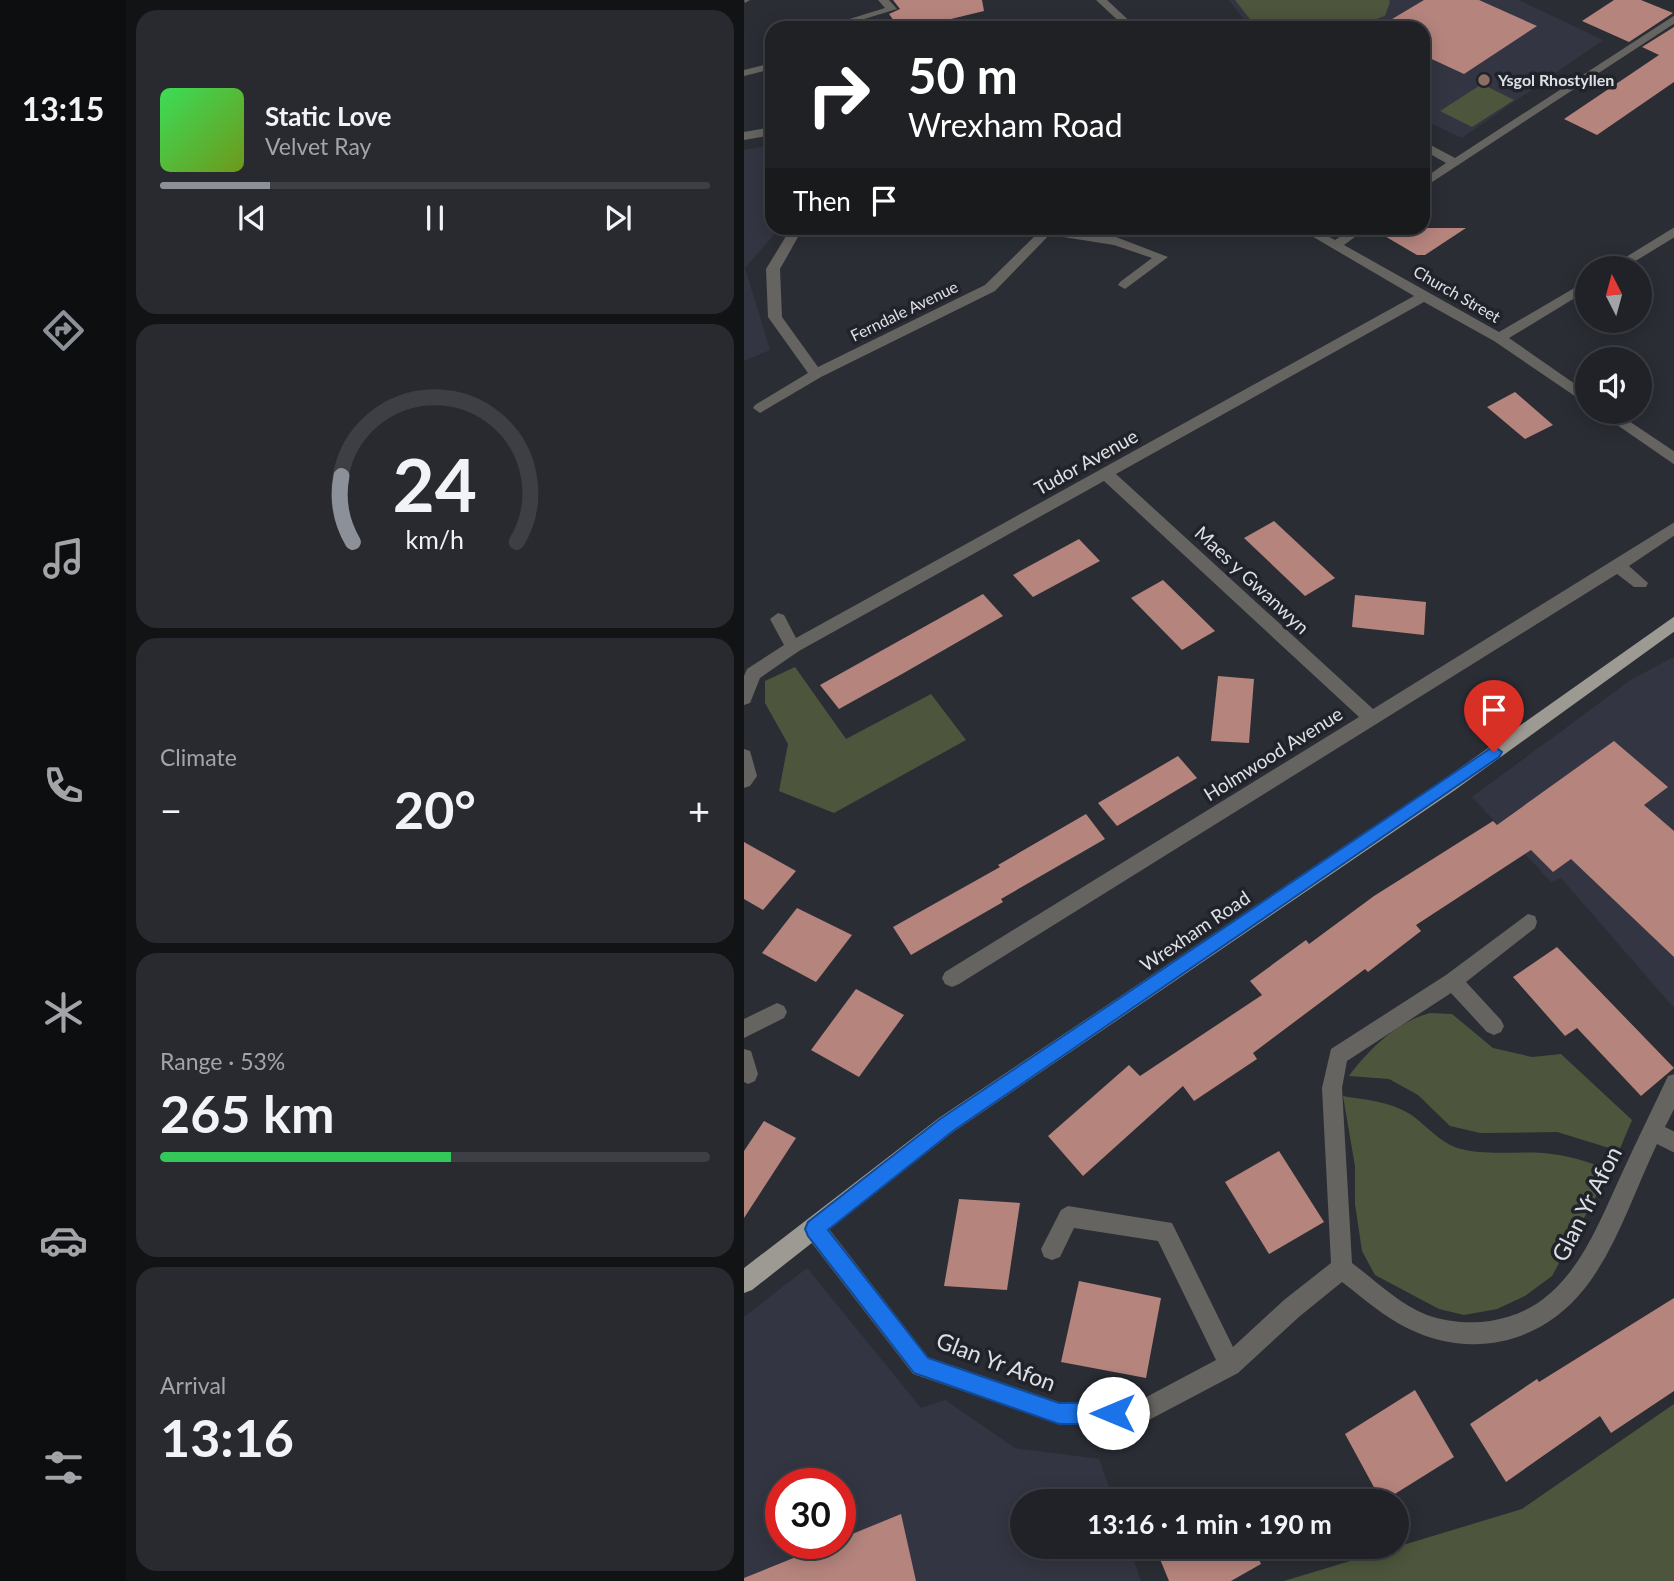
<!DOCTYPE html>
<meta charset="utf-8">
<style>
:root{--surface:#202227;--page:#282a2f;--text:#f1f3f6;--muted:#a2a4a7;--line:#3d3f44;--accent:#8c9099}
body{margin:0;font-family:Lato,sans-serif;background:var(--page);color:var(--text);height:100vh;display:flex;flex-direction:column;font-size:26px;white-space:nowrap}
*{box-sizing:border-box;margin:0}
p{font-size:23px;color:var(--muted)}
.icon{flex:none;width:38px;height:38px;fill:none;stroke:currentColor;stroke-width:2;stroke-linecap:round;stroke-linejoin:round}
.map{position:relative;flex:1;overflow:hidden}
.side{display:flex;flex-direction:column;gap:10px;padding:10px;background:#121315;width:618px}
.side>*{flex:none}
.banner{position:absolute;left:21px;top:21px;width:665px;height:214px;border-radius:21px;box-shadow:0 4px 18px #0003,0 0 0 2px var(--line);background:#202124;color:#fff;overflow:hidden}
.needle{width:46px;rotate:354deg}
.controls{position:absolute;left:831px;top:256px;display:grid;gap:14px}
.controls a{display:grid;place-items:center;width:77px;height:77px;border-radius:50%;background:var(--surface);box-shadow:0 4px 18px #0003,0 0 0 2px var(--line);font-size:35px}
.speed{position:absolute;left:21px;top:1468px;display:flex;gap:14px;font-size:35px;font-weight:700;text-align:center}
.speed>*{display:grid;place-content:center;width:91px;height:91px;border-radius:50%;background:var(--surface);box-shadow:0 4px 18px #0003,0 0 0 2px var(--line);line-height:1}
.speed .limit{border:10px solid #d22;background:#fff;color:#111}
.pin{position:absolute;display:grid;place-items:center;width:60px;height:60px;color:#fff;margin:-72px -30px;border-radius:50% 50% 50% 0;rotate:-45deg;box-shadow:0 0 7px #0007}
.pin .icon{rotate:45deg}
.me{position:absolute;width:77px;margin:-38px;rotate:270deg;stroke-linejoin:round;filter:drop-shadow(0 0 5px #0008)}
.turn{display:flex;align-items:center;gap:24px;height:147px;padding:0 28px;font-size:32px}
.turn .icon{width:91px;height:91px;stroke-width:2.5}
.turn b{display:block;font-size:49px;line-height:60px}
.then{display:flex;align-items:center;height:66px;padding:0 28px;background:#0003;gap:14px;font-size:26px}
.big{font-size:52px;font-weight:700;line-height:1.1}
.side .tile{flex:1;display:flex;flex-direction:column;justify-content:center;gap:10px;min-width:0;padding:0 24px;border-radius:21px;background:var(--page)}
.side .dial{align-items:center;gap:0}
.dial svg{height:182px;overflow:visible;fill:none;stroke:var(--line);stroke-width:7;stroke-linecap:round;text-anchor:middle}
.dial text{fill:var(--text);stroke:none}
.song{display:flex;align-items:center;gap:21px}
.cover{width:84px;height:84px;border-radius:10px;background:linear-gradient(135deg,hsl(130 70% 55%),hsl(80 70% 35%))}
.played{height:7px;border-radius:4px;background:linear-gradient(90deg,var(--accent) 20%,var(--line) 20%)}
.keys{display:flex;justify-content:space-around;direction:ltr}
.heat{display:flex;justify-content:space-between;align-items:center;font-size:38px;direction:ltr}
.charge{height:10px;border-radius:5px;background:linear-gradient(90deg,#34c759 53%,var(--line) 0)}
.trip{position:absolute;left:266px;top:1489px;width:399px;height:70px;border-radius:35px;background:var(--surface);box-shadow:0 4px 18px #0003,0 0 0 2px var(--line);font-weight:700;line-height:70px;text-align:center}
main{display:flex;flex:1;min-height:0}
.dock{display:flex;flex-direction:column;width:126px;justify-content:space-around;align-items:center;background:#0d0e10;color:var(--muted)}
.dock .icon{width:49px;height:49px}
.dock .active{color:var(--accent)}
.dock b{font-size:32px;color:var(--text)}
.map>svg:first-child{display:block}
.built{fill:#333642;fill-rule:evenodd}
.green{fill:#4d563c}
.building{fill:#b5847d}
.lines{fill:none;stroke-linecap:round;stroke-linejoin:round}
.lane{fill:#666460;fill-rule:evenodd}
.street{fill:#666460;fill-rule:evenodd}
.primary{fill:#9d9a93;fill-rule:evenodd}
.route{fill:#1a73e8;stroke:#114b97;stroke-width:2}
.education-dot{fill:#8d6e63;stroke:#21232a;stroke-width:2.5}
.labels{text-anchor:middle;stroke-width:7;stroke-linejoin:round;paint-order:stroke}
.far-poi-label{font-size:16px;font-weight:bold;fill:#dfe0e5;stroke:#21232a;text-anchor:start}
.far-street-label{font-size:16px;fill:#dfe0e5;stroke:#21232a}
.street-label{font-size:19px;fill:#dfe0e5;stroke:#21232a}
.near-street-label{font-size:23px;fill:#dfe0e5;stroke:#21232a}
</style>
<main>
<nav class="dock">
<b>13:15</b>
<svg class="icon active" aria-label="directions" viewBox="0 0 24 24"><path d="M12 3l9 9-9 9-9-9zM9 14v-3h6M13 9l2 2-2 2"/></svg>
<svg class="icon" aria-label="music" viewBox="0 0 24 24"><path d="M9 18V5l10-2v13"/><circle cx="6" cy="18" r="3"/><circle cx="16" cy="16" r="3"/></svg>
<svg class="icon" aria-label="phone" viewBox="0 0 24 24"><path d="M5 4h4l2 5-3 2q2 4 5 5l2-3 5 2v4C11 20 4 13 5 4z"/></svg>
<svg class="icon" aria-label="climate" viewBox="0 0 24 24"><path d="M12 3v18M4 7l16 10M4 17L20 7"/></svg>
<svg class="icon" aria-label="car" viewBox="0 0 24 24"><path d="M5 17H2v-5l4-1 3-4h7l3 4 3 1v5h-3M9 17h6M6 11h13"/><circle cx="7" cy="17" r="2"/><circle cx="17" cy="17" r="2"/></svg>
<svg class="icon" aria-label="filters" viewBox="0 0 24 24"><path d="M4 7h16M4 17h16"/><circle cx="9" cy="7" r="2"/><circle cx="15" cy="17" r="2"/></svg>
</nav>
<section class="side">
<div class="tile">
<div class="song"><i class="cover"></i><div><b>Static Love</b><p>Velvet Ray</p></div></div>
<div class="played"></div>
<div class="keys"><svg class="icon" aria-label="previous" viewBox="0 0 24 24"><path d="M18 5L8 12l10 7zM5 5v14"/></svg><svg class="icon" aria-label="pause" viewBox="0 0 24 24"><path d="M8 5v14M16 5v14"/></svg><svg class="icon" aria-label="next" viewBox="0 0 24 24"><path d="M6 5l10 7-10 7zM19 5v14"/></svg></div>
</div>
<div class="tile dial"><svg viewBox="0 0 100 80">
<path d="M14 69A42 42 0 1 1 86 69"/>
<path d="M14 69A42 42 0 0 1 9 40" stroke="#8c9099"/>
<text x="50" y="56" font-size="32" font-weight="700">24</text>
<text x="50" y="72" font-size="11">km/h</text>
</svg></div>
<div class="tile"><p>Climate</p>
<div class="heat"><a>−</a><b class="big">20°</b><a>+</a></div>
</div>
<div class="tile"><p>Range · 53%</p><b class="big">265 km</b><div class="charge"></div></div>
<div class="tile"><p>Arrival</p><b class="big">13:16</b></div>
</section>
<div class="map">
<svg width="931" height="1581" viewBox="0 0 931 1581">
<rect width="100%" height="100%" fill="#2a2d34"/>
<g class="built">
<polygon points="485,0 775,0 859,40 718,138 679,120 679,28 506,28"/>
<polygon points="28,145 28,228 36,228 1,268 26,350 0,361 0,150"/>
<polygon points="930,657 930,1008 817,878 807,882 728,797 888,679"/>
<path d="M 63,1268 L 177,1408 L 201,1400 L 271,1448 L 355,1459 L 370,1501 L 278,1502 L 278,1547 L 385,1547 L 397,1581 L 0,1581 L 0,1317 ZM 37,1484 L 96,1484 L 96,1544 L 37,1544 Z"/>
</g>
<g class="green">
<polygon points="491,0 645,0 646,2 641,16 616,25 617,28 513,28"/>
<polygon points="738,84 770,100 728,127 696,111"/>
<polygon points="51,667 102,739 187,694 222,740 90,813 35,791 44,744 21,703 21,681"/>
<path d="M 686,1013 L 708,1014 L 749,1048 L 788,1057 L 817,1054 L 888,1120 L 875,1151 L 813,1132 L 736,1133 L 706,1126 L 674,1095 L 645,1079 L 605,1076 C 624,1050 654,1021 686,1013 Z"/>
<path d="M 599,1096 C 622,1100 645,1101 666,1114 C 682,1125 694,1141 713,1148 C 741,1156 770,1151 799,1153 C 822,1155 845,1161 866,1171 L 808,1276 L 781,1296 L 753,1309 L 720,1315 L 695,1309 L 631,1275 L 618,1251 L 611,1204 L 611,1166 Z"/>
<polygon points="930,1404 930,1581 540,1581 778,1509"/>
</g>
<g class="building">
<polygon points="149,0 238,0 240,11 170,28 155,28 145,14 156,9"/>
<polygon points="680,0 735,0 793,26 720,74 679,55 679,28 633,28"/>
<polygon points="870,0 897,0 929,13 885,42 838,21"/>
<polygon points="930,27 930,82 853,135 820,119 915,55 898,47"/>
<polygon points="627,228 722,228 681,255 673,255"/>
<polygon points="771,392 809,425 781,439 743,407"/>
<polygon points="530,521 591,578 561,596 500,538"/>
<polygon points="335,539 356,561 289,597 269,575"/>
<polygon points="419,580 471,631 438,650 387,598"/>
<polygon points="239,594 259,616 158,674 95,709 76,685"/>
<polygon points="611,595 682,602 680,635 608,627"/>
<polygon points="474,676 510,679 505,743 467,741"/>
<polygon points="870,741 924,787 900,805 930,831 930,957 827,859 809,872 787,850 672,925 677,931 624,972 621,969 509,1053 513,1059 450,1101 439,1086 339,1176 304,1136 385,1065 396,1076 518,995 506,981 562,940 565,944 630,896 749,821 753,825"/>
<polygon points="434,756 453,778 373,826 354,803"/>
<polygon points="342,814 361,839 257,899 259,902 167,955 149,927 256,867 254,865"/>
<polygon points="0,842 52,871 19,910 0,899"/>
<polygon points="53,908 108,935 72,982 18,953"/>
<polygon points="813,947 930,1068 897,1096 833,1028 821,1036 769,977"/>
<polygon points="112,989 160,1015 115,1077 67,1050"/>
<polygon points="20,1121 52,1138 0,1218 0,1151"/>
<polygon points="535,1151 580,1222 525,1254 481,1182"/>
<polygon points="215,1199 276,1203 263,1290 200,1286"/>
<polygon points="335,1281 417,1298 402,1378 317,1362"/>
<polygon points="930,1298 930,1391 867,1433 856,1416 762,1482 726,1424 793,1379 795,1382"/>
<polygon points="671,1390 710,1457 638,1502 601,1434"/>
<polygon points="484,1488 490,1502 458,1502"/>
<polygon points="157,1514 172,1581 0,1581 0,1578 84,1544 96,1544 96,1539"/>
<polygon points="411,1547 510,1547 517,1564 487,1581 425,1581"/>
</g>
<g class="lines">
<g class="lane">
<polygon points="134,0 145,0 153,9 104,24 99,21 141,8"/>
<polygon points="28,63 28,69 0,76 0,70"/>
<polygon points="300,228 372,237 424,257 381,289 374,285 376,282 408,258 370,245 300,234"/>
</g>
<g class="street">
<polygon points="0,0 6,0 1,3"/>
<polygon points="352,0 363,0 393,28 382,28"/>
<polygon points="931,15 931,23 679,188 679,179 702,163 679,150 679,141 711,158"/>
<polygon points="28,127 28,135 0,140 0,132"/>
<polygon points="931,227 931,237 880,268 864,268"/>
<polygon points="47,228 59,228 36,269 38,317 74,367 241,285 299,228 312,228 251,291 77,377 16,413 9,408 11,405 64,373 24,317 22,269"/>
<polygon points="554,228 568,228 591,240 609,228 623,228 600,245 755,332 844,280 844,290 765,338 844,393 844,405 750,341 680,302 372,474 629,709 931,522 931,535 885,566 904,583 902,587 890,587 873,574 215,984 208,987 201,984 198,978 201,972 615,717 360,481 55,651 16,678 6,703 0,705 0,676 3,669 40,645 26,619 34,613 40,615 52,638 670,296"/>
<polygon points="853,411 870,411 931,452 931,465"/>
<polygon points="0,749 6,751 13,776 6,786 0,788"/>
<path d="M 784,914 L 791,916 L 793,922 L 791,928 L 722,982 L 757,1020 L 760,1026 L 757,1032 L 750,1035 L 743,1032 L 707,993 L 603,1061 L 598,1088 L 608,1263 C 632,1281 655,1304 683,1315 C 703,1322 726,1324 746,1321 C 823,1310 849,1236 878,1173 C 893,1140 909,1108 924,1076 L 931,1074 L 931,1107 L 921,1127 L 931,1132 L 931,1153 L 913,1144 C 890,1192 873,1247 841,1288 C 797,1344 727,1360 663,1328 C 639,1316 619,1298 598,1282 L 556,1316 L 494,1373 L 403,1421 L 395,1424 L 315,1424 L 169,1374 L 63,1237 L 60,1229 L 63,1221 L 71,1218 L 79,1221 L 184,1357 L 315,1402 L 393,1402 L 472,1360 L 414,1241 L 330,1228 L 316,1257 L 308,1260 L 300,1257 L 297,1249 L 317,1210 L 324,1206 L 428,1223 L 489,1347 L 540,1300 L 587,1263 L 578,1088 L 587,1049 L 702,975 Z"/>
<polygon points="33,1003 40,1006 43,1012 40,1018 0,1038 0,1019"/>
<polygon points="0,1049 7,1051 14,1074 11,1081 4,1084 0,1082"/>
</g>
<polygon class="primary" points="931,616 931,631 711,790 209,1132 8,1290 0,1293 0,1268 195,1118 699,780"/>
</g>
<polygon class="route" points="750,746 758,752 755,757 209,1131 84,1230 184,1358 315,1403 369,1403 376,1406 379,1413 376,1420 369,1424 315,1424 170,1373 64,1236 61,1229 64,1222 196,1119"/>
<circle class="education-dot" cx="740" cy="80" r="7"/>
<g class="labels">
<g class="far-poi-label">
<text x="754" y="86">Ysgol Rhostyllen</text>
</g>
<g class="far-street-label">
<text transform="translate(713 294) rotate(30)" y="6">Church Street</text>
<text transform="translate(160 311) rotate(-26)" y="6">Ferndale Avenue</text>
</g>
<g class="street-label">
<text transform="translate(342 462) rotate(-29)" y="7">Tudor Avenue</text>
<text transform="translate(508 580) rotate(43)" y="7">Maes y Gwanwyn</text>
<text transform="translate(529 754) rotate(-32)" y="7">Holmwood Avenue</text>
<text transform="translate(451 931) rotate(-34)" y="7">Wrexham Road</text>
</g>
<g class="near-street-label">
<text transform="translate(843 1204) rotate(-63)" y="8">Glan Yr Afon</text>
<text transform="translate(252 1362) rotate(21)" y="8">Glan Yr Afon</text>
</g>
</g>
</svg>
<div class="controls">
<a><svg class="needle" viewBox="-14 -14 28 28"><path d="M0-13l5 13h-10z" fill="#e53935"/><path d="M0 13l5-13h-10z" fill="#a2a4a7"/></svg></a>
<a><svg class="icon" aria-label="sound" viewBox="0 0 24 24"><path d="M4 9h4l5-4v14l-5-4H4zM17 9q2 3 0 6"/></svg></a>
</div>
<div class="speed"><div class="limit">30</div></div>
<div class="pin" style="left:750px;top:752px;background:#d93025"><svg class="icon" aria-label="arrive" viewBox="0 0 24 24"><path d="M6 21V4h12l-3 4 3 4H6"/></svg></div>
<svg class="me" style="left:369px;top:1413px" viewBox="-20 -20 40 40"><circle r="19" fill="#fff"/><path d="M0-13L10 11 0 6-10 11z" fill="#1a73e8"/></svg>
<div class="trip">13:16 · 1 min · 190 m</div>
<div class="banner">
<div class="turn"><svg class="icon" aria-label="right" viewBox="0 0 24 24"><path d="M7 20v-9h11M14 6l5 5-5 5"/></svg><div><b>50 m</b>Wrexham Road</div></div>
<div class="then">Then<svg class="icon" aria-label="arrive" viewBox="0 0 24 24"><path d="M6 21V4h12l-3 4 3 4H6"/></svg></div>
</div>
</div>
</main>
